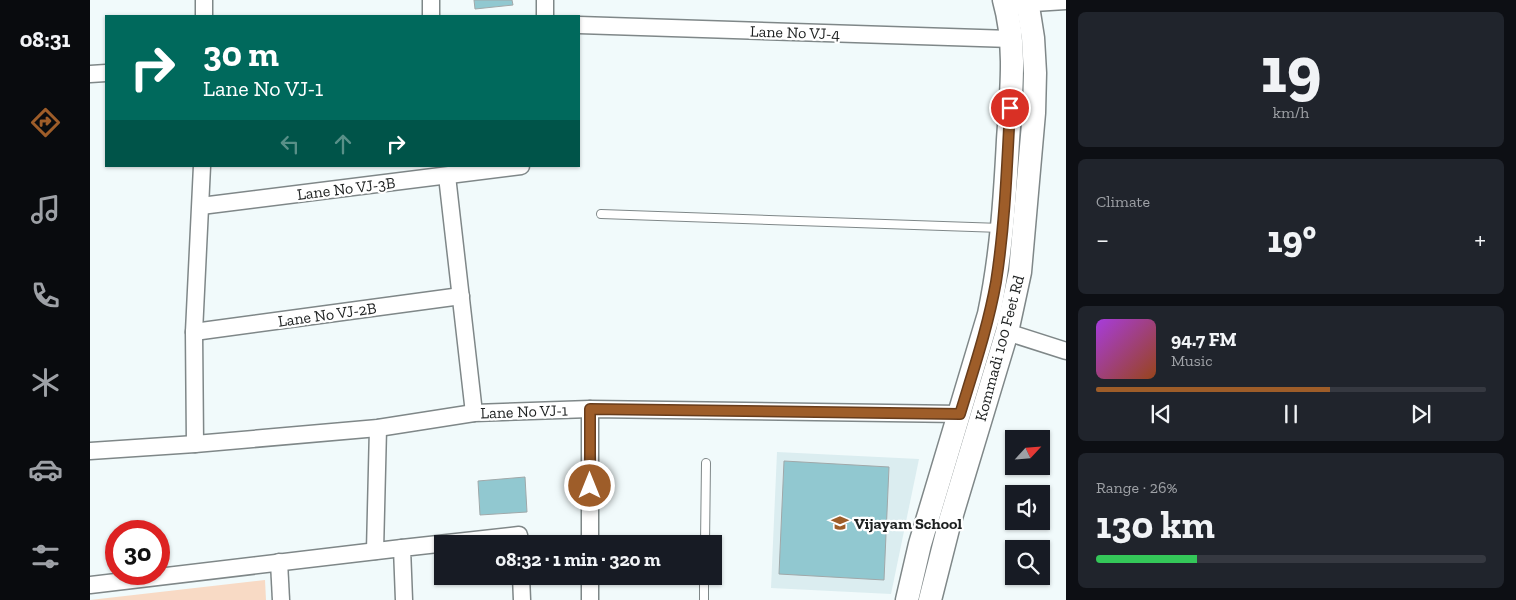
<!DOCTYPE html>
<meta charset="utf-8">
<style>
:root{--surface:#171b24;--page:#20242c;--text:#f1f3f6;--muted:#9ea1a6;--line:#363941;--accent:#9e5d29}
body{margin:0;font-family:"Zilla Slab",serif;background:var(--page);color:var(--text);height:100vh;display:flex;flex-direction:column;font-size:19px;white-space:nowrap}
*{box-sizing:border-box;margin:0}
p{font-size:16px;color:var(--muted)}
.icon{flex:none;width:28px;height:28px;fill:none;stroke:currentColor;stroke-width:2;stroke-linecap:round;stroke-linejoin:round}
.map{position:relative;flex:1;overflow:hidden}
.details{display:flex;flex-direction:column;gap:12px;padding:12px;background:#0d0f14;width:450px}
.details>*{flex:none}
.guide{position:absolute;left:15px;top:15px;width:475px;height:152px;border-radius:0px;box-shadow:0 1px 4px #0004;background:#00695c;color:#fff;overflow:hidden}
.needle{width:32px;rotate:64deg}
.controls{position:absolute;left:915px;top:430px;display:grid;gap:10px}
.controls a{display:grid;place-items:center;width:45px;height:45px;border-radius:0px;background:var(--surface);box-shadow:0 1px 4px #0004;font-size:25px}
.speed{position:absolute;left:15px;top:520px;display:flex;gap:10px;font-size:25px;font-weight:700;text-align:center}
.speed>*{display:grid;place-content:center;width:65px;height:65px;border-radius:50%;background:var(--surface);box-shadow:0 1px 4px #0004;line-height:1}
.speed .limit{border:8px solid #d22;background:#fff;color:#111}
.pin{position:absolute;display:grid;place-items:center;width:42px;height:42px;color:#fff;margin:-21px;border:2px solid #fff;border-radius:50%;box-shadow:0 1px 5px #0007}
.me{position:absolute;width:55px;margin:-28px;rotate:0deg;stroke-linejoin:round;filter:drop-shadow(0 0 4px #0008)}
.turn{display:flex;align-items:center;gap:18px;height:105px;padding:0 15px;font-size:22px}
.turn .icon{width:65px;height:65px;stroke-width:2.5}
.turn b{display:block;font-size:35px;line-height:42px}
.lanes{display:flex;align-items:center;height:48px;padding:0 15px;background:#0003;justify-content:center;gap:25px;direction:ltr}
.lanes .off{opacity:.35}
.big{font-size:38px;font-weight:700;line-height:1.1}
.details .tile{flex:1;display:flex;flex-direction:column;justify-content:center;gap:8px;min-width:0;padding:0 18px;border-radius:8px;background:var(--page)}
.details .dial{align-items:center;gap:0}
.dial b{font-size:65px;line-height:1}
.song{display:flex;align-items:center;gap:15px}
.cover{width:60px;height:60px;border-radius:8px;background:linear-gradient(135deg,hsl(280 70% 55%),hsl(20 70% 35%))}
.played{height:5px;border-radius:2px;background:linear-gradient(90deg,var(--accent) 60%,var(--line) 60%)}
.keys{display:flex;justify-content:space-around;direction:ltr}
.heat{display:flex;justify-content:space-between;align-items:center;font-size:28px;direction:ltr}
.charge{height:8px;border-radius:4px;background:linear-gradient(90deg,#34c759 26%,var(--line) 0)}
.trip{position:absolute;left:344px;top:535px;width:288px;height:50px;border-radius:0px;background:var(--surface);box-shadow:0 1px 4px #0004;font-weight:700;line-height:50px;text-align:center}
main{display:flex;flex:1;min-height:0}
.dock{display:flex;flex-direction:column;width:90px;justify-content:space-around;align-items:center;background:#090b0e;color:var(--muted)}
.dock .icon{width:35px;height:35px}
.dock .current{color:var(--accent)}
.dock b{font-size:22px;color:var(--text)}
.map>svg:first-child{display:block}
.built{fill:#dbedf0}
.green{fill:#f8dac5}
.building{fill:#91c8d0;stroke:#a0a8a9}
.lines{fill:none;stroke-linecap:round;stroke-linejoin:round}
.lane-casing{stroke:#7f8788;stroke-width:10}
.street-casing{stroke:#7f8788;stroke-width:19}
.secondary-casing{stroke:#7f8788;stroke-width:25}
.lane{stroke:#fff;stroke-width:8}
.street{stroke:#fff;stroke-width:16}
.secondary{stroke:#fff;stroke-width:22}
.route-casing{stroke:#673c1b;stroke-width:12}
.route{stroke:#9e5d29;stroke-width:9}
.labels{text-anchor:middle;stroke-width:4.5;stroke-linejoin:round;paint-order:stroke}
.street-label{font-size:16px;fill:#1d2020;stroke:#fff}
.poi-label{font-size:16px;font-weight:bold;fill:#1d2020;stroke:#fff;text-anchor:start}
</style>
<main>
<nav class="dock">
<b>08:31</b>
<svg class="icon current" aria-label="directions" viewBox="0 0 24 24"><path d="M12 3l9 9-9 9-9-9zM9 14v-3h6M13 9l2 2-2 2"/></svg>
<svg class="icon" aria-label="music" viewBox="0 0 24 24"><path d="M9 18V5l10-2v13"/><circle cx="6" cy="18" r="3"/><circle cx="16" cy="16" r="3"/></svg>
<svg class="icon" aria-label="phone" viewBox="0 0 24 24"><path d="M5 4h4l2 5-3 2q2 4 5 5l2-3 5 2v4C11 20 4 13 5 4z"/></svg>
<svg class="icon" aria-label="climate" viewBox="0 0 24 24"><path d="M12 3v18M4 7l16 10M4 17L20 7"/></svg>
<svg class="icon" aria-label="car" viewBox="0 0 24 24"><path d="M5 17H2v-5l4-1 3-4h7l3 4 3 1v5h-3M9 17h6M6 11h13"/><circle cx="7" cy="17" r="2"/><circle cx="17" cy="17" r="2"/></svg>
<svg class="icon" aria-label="filters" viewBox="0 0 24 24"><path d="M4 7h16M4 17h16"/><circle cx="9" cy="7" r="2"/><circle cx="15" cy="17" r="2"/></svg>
</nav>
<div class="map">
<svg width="976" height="600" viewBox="0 0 976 600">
<rect width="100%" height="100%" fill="#f1fafb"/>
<polygon class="built" points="687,452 829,459 801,594 681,588"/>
<polygon class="green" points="175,580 176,600 0,600"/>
<g class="building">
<polygon points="384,0 422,0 423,5 385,9"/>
<polygon points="694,461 799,467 794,580 689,574"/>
<polygon points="435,477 437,512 390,515 388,481"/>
</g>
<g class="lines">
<g class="lane-casing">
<g id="lane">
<polyline points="511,214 911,228"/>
<polyline points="615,544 616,463"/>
<polyline points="614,600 614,576"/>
</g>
</g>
<g class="street-casing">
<g id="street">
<polyline points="928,4 976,1"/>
<polyline points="114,16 114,0"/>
<polyline points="341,16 341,0"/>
<polyline points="455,16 455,0"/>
<polyline points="489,25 921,39"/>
<polyline points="0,74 16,73"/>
<polyline points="357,176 384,413"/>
<polyline points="111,206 431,166"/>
<polyline points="104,332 371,296"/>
<polyline points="917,332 976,351"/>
<polyline points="105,444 104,332 112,166"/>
<polyline points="0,451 105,444 288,428 384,413 500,409 870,414"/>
<polyline points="500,544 500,409"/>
<polyline points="285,551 288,428"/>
<polyline points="189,562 191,600"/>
<polyline points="431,576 432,600"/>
<polyline points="0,585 312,548"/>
<polyline points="314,600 312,548 429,535 430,544"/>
<polyline points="500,600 500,576"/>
</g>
</g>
<g class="secondary-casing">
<g id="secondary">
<path d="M 817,600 L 830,544 L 899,314 C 911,257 915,199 918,140 C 921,94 927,46 914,0"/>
<polyline points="840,600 860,521 917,332 930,272 944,113 945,73 943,38 937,0"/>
</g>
</g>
<use href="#lane" class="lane"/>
<use href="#street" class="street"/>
<use href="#secondary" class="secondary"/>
</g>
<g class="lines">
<g class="route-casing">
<path id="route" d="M 500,486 L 500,409 L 870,414 C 883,371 898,327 906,282 C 915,224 917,166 920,108"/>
</g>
<use href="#route" class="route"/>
</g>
<defs>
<g id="school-bare" transform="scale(1.35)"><path d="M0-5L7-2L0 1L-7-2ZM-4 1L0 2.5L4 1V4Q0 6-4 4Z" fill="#9e5d29" stroke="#fff" stroke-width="2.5" paint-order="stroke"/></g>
</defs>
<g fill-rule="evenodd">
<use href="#school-bare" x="750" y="523"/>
</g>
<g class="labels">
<g class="street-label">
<text transform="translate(705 32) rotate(2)" y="6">Lane No VJ-4</text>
<text transform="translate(256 188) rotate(-7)" y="6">Lane No VJ-3B</text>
<text transform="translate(237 314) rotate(-8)" y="6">Lane No VJ-2B</text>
<text transform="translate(909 348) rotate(-75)" y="6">Kommadi 100 Feet Rd</text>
<text transform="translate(434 411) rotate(-2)" y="6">Lane No VJ-1</text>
</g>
<g class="poi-label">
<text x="764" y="529">Vijayam School</text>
</g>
</g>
</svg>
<div class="controls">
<a><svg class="needle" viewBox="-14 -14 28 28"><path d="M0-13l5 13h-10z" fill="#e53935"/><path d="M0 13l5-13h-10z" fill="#9ea1a6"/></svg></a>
<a><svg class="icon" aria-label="sound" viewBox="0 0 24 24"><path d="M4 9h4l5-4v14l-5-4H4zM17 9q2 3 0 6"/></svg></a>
<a><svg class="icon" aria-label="search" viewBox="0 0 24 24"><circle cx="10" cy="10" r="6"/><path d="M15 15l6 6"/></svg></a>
</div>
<div class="speed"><div class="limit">30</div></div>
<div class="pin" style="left:920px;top:108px;background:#d93025"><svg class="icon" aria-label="arrive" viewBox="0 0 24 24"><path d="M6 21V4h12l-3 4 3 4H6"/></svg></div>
<svg class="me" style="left:500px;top:486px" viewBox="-20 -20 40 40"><circle r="17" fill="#9e5d29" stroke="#fff" stroke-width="3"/><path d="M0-11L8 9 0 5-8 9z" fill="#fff"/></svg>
<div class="trip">08:32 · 1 min · 320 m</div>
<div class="guide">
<div class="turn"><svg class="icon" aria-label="right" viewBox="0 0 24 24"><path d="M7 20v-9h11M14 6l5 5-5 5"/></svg><div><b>30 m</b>Lane No VJ-1</div></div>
<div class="lanes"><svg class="icon off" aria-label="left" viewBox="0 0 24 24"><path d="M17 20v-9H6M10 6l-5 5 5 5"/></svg><svg class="icon off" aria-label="ahead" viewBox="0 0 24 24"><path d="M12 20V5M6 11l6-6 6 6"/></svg><svg class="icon" aria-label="right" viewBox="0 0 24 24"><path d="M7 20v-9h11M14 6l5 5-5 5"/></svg></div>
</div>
</div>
<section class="details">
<div class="tile dial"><b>19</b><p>km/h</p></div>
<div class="tile"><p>Climate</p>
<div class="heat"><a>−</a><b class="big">19°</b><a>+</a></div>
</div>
<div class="tile">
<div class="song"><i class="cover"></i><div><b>94.7 FM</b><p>Music</p></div></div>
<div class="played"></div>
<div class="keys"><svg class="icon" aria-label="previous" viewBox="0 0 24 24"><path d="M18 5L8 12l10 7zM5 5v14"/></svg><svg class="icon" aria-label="pause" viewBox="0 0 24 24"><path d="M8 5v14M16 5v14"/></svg><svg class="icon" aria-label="next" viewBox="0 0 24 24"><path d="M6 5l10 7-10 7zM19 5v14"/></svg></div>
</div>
<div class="tile"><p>Range · 26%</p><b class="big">130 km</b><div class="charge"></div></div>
</section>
</main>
